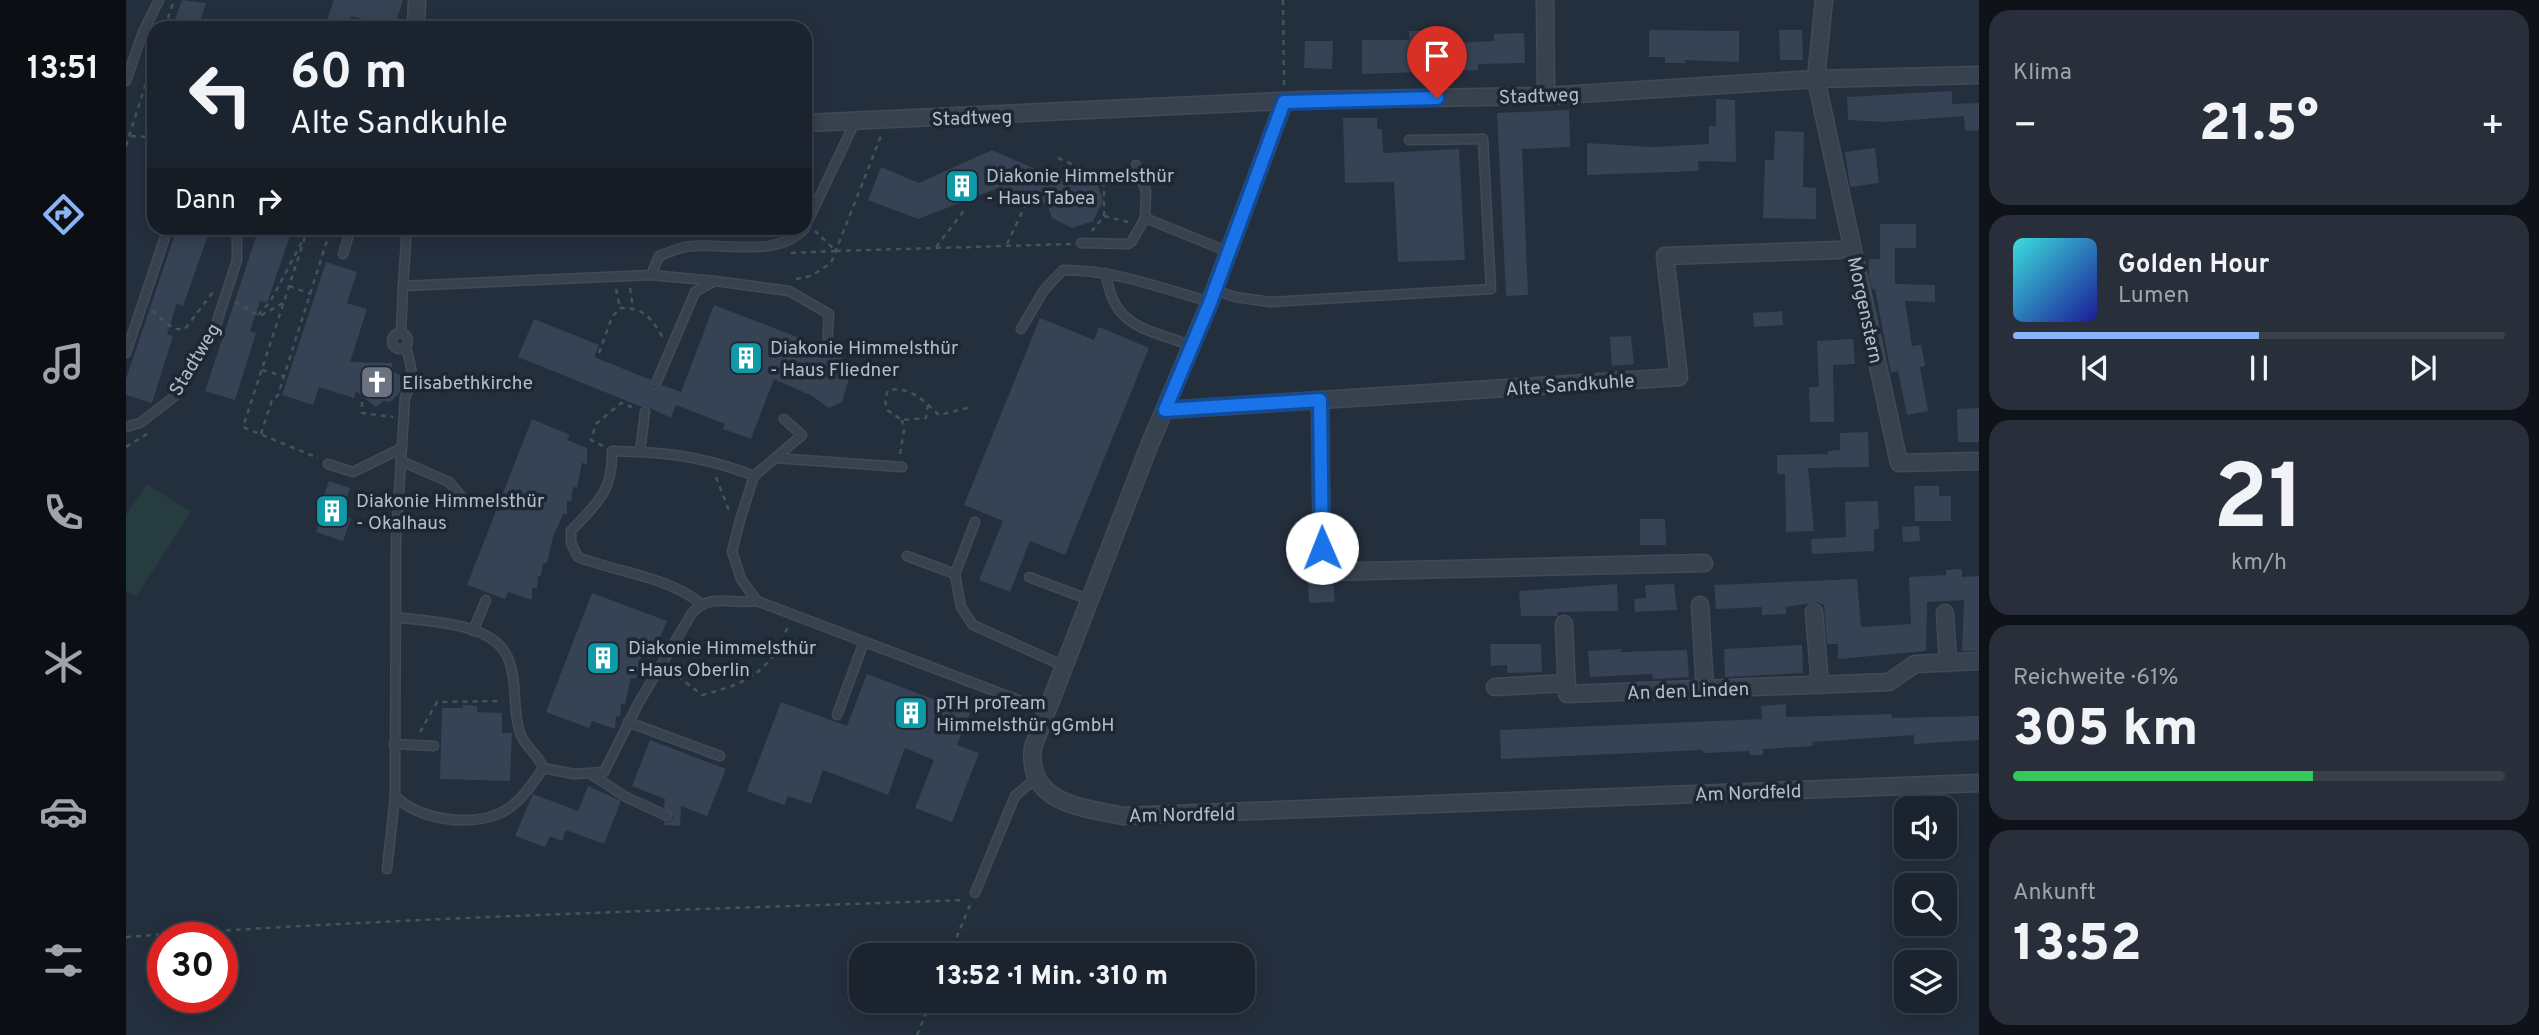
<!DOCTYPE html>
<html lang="de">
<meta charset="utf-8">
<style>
:root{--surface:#1b232e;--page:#282f3a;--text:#f1f3f6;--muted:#a0a4aa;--line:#39404a;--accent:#8ab4f8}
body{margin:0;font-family:Overpass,sans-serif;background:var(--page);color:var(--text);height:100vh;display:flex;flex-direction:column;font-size:26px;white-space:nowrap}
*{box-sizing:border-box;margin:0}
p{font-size:23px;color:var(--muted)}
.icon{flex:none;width:38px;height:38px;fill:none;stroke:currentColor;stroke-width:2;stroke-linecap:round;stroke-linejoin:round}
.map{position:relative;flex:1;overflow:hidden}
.side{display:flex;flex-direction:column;gap:10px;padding:10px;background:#0f1319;width:560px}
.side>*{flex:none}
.top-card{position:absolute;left:21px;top:21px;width:665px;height:214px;border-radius:21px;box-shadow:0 4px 18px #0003,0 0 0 2px var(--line);background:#1b232e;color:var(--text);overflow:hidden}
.fabs{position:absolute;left:1768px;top:796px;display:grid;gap:14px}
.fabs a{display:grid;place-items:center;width:63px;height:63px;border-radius:14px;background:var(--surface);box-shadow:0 4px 18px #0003,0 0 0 2px var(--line);font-size:35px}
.speed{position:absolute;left:21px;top:922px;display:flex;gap:14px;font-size:35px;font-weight:700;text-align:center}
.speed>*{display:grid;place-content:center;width:91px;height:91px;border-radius:50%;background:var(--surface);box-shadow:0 4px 18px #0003,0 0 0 2px var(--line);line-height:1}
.speed .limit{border:10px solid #d22;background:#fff;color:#111}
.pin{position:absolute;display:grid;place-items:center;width:60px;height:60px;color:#fff;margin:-72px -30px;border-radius:50% 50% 50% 0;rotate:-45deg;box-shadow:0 0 7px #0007}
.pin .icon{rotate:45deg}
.me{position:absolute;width:77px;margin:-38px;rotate:359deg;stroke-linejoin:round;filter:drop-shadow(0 0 5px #0008)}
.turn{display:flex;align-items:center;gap:24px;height:147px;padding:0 28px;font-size:32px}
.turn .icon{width:91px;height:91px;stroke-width:2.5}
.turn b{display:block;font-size:49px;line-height:60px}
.then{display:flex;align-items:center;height:66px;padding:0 28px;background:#0003;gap:14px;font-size:26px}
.big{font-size:52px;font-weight:800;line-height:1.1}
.side .card{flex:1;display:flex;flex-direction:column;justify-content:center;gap:10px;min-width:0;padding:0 24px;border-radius:21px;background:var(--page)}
.side .dial{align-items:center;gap:0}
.dial b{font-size:91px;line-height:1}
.song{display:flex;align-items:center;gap:21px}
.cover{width:84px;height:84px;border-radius:10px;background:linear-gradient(135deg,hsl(180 70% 55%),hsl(240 70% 35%))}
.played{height:7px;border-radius:4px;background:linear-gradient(90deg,var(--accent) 50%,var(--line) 50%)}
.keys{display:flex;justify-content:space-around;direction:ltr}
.heat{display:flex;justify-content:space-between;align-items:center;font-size:38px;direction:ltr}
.charge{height:10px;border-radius:5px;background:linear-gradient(90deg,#34c759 61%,var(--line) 0)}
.trip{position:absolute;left:723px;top:943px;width:406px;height:70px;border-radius:21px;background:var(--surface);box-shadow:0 4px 18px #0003,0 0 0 2px var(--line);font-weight:800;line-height:70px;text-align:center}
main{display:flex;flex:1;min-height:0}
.tabs{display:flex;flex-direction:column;width:126px;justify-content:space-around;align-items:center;background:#0b0e12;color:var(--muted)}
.tabs .icon{width:49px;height:49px}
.tabs .on{color:var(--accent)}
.tabs b{font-size:32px;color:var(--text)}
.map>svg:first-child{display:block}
.green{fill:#263c3f}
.building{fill:#364354}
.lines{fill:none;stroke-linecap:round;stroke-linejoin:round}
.service-casing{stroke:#414a57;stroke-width:11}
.minor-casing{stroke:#414a57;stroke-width:19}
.path{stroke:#3f5557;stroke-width:2.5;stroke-dasharray:5 5;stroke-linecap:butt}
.service{stroke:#38414e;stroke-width:8}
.minor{stroke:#38414e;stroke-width:16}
.route-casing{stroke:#114b97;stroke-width:18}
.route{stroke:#1a73e8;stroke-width:12}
.labels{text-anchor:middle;stroke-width:7;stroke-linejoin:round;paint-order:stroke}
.street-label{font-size:19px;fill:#b4bcc9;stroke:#1d2633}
.poi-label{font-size:19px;fill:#b4bcc9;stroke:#1d2633;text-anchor:start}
</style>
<main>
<nav class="tabs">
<b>13:51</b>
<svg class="icon on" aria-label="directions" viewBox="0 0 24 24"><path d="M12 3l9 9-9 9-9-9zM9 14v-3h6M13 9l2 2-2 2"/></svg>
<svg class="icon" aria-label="music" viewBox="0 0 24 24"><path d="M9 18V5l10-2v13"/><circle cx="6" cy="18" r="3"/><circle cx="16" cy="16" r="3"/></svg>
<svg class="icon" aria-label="phone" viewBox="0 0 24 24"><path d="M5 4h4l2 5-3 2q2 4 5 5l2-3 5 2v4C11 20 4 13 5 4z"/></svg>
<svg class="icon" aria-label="climate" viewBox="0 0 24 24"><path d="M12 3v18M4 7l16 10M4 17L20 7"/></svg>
<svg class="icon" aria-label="car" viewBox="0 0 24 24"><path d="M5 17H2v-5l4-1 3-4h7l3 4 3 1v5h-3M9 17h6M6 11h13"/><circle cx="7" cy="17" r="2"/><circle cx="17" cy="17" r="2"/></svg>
<svg class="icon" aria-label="filters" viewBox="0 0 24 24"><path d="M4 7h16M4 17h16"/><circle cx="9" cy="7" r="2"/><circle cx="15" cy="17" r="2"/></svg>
</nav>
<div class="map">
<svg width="1853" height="1035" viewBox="0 0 1853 1035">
<rect width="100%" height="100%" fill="#242f3e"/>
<polygon class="green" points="21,484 65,512 10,597 0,591 0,515"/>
<g class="building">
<polygon points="56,0 80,3 72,28 46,28"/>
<polygon points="208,0 277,0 268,28 225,16 221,28 198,28"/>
<polygon points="1523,30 1613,31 1613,62 1559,60 1559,63 1539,63 1539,57 1523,57"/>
<polygon points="1653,30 1676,30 1677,60 1654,60"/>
<polygon points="1283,31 1308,31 1309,44 1368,41 1368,34 1398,33 1399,63 1352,64 1352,70 1236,74 1236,40 1283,40"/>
<polygon points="1179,41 1207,41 1206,69 1178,68"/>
<polygon points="1826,91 1826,104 1853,103 1853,130 1839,131 1838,116 1759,122 1722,120 1721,97"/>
<polygon points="1590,99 1609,100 1610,162 1572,161 1573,171 1461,175 1461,143 1527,147 1583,144 1583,126 1590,126"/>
<polygon points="1443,110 1444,147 1396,149 1402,295 1380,296 1371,113"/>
<polygon points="1217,118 1251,118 1251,129 1256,129 1257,153 1333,149 1339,260 1272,262 1268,182 1219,183"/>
<polygon points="1649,131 1678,132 1677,187 1690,188 1690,219 1637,218 1639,160 1648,160"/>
<polygon points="1749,148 1753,183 1724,187 1719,152"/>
<polygon points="866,150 927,177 950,170 970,180 977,201 967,221 946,228 926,218 921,204 870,189 792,219 742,200 755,167 793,183"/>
<polygon points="1754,224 1790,224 1790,248 1769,248 1769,284 1809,285 1809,302 1779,301 1786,346 1795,345 1799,366 1794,367 1802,411 1781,415 1772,371 1765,373 1749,289 1746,289 1743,275 1743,259 1754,259"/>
<polygon points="51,228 82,235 57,306 51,303 41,334 47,336 26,403 0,395 0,379"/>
<polygon points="133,228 150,228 165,233 141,303 134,301 124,331 130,333 109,400 79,391"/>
<polygon points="200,262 231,272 221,303 241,309 224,362 266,363 267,372 274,375 275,391 264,402 257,401 250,407 230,391 228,398 193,387 187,405 156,395"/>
<polygon points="588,305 679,340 674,352 696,358 717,358 725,372 716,402 703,408 686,396 648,379 625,439 597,429 599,424 550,405 545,418 520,406 516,407 392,357 408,319 473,345 468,357 525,380 528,387 536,385 555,392"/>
<polygon points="1656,311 1657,325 1628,327 1627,313"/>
<polygon points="914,318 968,340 973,327 1023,348 939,555 904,541 884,592 853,580 877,521 838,505"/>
<polygon points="1505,336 1508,364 1486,366 1484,337"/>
<polygon points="1727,339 1729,364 1707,365 1708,422 1684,422 1683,387 1693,387 1691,341"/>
<polygon points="1853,408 1853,442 1832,442 1831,409"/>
<polygon points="406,419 444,435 441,440 461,448 461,464 456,463 451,488 447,487 445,501 441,501 441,514 437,514 427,537 421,563 417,563 415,576 412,576 411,588 406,588 406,600 382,592 379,599 341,585"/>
<polygon points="1742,432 1743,467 1682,468 1688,531 1660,532 1659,474 1651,474 1651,455 1702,454 1702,451 1714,450 1714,433"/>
<polygon points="203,481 224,488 215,515 225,518 217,541 190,532 197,511 193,510"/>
<polygon points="1788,486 1813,486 1813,496 1825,496 1825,521 1789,521"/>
<polygon points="1752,501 1753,529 1748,529 1748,551 1686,554 1685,539 1720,537 1719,502"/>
<polygon points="1514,519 1539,519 1540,545 1514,545"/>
<polygon points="1793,526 1794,541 1777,542 1776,527"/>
<polygon points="1836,569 1836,577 1853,576 1853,651 1836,651 1838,600 1801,602 1800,651 1712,659 1712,644 1701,644 1698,605 1692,602 1660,607 1660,614 1636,615 1636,607 1590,609 1588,585 1731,579 1735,627 1785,624 1783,577 1820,575 1820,570"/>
<polygon points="1207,582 1209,602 1183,603 1182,583"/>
<polygon points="1491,584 1492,611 1431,612 1432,616 1395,616 1393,591"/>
<polygon points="1548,584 1551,610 1509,612 1508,599 1520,598 1519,585"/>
<polygon points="466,593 541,621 527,654 517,650 510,678 505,678 499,704 495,704 494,716 490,716 489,729 466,721 463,728 420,712"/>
<polygon points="1364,644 1415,644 1416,672 1381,673 1381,665 1365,666"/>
<polygon points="1676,645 1677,673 1599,677 1598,649"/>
<polygon points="1495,649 1495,652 1561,650 1563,677 1527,679 1526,674 1464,677 1462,651"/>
<polygon points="741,674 844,713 831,745 853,753 826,822 789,808 808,760 779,748 762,795 697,770 685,804 662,796 658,805 621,791 655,702 721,726"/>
<polygon points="1660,704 1660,717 1765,714 1766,718 1853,716 1853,740 1788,744 1788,735 1686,742 1687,746 1637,749 1637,755 1624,755 1624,751 1577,753 1577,750 1375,759 1374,730 1636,719 1635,706"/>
<polygon points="337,705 351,706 351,712 376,713 376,733 386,733 384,781 314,779 316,708 337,708"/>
<polygon points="524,740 600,769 581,816 555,806 554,826 538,825 538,822 544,822 548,816 538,808 539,799 506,786"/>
<polygon points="462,786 495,801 478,844 440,830 436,841 424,836 419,847 389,836 407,794 452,811"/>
</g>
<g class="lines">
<g class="service-casing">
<g id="service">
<polyline points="0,81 17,32 33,0"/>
<polyline points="1010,165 1020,191 1019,218"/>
<polyline points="679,227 729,122"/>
<polyline points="281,228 277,286 525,275 589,281"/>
<polyline points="955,243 1002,244 1006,241 1019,218 1103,252"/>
<polyline points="217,254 225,228"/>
<path d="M 980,273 C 987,328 1019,328 1066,346"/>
<path d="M 525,275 L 533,256 C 541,253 550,249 559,247 C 597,241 650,260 679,228"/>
<polyline points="1089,290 1109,297 1144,302 1365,289 1357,139 1283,140"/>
<path d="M 895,329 L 918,290 L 937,270 C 989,270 1035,288 1084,302"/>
<circle cx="274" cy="341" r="8"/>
<polyline points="275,333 277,286"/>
<polyline points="0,353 42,228"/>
<polyline points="531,381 569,292 589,281 663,291 703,314 701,348"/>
<path d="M 519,412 L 514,452 L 486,451 C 487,492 471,503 445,531 L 445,543 L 452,557 C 493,573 540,576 574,603"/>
<polyline points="658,419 676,435 628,476 615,517 606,551 615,579 631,601 921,711"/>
<polyline points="0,427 14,423 49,396 90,325 111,260 111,228"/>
<path d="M 514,452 C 556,454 590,461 628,476"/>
<polyline points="649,458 776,467"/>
<polyline points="275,461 323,482 341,503"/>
<polyline points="202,464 227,472 276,448"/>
<polyline points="781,556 829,574 849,522"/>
<polyline points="829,574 835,607 847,625 940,667"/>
<polyline points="903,577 964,600"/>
<path d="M 270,617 C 303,622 367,622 382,658 C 392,682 386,709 394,733 C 399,748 413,754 417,768 C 407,784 391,807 372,814 C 341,827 292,819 269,796 L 270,540 L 279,397 C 289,380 286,367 280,348"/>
<polyline points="347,631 360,600"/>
<polyline points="711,715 738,642"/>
<polyline points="502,722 594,756"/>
<polyline points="268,744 308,746"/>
<path d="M 417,768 L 448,774 L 478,772 L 512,704 L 566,613 C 585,592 606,605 631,601"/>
<polyline points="466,775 500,797 541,816"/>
<polyline points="261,869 269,796"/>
<polyline points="849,893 889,796 909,779"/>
</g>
</g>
<g class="minor-casing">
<g id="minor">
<polyline points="1419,0 1420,96"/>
<polyline points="1698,0 1690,79 1773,463 1853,461"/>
<polyline points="290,28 291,0"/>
<path d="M 1158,102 L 1084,302 L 1023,446 L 907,747 C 900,803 954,807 997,816 L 1853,783"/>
<polyline points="679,123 1176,100 1420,96 1690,79 1853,75"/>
<polyline points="1194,400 1196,572 1578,563"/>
<polyline points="1039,410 1553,377 1539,256 1713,250"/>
<polyline points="1574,605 1579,690"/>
<polyline points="1688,612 1694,685"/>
<polyline points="1819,613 1822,663"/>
<polyline points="1438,624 1441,694 1763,682 1789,664 1853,661"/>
<polyline points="1369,687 1441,683"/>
</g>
</g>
<g class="path">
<polyline points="1157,0 1158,85"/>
<polyline points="39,28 48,0"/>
<polyline points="5,136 28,137"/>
<polyline points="0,146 28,58"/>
<polyline points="932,158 966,173 978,186 978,216 966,231"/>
<polyline points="978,216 1002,222"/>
<polyline points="182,228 117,427 192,458"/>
<polyline points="181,235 187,228"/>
<polyline points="881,244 899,206"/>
<polyline points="810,247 840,208"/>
<polyline points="710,251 945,244"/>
<polyline points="665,253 710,251 689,231"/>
<polyline points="670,279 685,276 705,263 755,136"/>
<polyline points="163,286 185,294"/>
<polyline points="504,288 507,308"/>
<polyline points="490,289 494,308"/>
<polyline points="109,302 134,316 157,303"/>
<polyline points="26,311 48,329 59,329 87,292"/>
<polyline points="132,315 144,302 177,240"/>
<path d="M 473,353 L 486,317 L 494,308 C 518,307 526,319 537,338"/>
<polyline points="136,370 157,376"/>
<polyline points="236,402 236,413 267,417"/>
<path d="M 802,405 L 800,418 L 776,420 L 761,410 L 759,399 L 762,390 C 785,386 798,401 813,415 L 845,407"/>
<polyline points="135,434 146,400 152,395 205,228"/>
<polyline points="477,446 465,440 470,424 495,403 506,407"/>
<polyline points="0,447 21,434"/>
<polyline points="774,454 778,431 776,420"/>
<polyline points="590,477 604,513"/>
<path d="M 544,670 L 576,695 C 623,683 644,672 662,626"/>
<polyline points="294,732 311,702 377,701"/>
<path d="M 0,937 C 279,917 560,910 839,900"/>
<polyline points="823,956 844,905"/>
<polyline points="791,1035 805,1001"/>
</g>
<use href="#service" class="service"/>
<use href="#minor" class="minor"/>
</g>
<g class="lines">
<g class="route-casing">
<polyline id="route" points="1196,548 1194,400 1039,410 1084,303 1158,102 1311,98"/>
</g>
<use href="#route" class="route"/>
</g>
<defs>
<g id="building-square" transform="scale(1.75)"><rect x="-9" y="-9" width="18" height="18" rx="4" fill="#0f9aa8" stroke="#1d2633"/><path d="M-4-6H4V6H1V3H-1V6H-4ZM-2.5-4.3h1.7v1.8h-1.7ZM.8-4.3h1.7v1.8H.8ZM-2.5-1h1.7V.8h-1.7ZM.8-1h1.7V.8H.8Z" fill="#fff"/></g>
<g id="church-square" transform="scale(1.75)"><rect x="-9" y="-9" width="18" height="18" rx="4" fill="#6b7280" stroke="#1d2633"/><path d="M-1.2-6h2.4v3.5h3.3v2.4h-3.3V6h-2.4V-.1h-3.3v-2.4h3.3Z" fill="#fff"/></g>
</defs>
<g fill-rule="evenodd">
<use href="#building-square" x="836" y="186"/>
<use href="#building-square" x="620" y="358"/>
<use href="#church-square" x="251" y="382"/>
<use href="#building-square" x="206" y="511"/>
<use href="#building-square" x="477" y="658"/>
<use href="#building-square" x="785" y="713"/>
</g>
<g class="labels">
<g class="street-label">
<text transform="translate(1413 95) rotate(-2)" y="7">Stadtweg</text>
<text transform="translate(846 117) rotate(-2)" y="7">Stadtweg</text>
<text transform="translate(1740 310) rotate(78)" y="7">Morgenstern</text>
<text transform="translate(68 359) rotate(-59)" y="7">Stadtweg</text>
<text transform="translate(1444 384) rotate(-4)" y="7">Alte Sandkuhle</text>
<text transform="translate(1562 690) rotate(-2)" y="7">An den Linden</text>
<text transform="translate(1622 792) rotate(-2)" y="7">Am Nordfeld</text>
<text transform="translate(1056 814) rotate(-1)" y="7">Am Nordfeld</text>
</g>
<g class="poi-label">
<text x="860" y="182">Diakonie Himmelsthür<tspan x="860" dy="22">- Haus Tabea</tspan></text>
<text x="644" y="354">Diakonie Himmelsthür<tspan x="644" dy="22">- Haus Fliedner</tspan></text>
<text x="276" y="389">Elisabethkirche</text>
<text x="230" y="507">Diakonie Himmelsthür<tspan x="230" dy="22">- Okalhaus</tspan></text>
<text x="502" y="654">Diakonie Himmelsthür<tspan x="502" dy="22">- Haus Oberlin</tspan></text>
<text x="810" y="709">pTH proTeam<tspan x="810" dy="22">Himmelsthür gGmbH</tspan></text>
</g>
</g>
</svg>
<div class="fabs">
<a><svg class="icon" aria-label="sound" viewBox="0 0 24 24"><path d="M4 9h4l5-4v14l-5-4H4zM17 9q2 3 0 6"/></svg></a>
<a><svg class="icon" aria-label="search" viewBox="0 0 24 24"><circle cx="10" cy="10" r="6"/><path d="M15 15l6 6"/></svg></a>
<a><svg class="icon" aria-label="layers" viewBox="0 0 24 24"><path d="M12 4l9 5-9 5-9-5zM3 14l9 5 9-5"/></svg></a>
</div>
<div class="speed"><div class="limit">30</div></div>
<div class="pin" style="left:1311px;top:98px;background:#d93025"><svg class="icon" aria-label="arrive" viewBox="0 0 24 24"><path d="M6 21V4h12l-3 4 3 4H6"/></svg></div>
<svg class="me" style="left:1196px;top:548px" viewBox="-20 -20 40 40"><circle r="19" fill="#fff"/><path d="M0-13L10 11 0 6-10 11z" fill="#1a73e8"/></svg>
<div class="trip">13:52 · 1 Min. · 310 m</div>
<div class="top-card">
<div class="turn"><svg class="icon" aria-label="left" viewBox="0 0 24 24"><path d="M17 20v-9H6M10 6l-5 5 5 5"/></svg><div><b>60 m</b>Alte Sandkuhle</div></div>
<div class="then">Dann<svg class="icon" aria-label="right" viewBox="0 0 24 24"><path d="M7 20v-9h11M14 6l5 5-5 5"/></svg></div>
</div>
</div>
<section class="side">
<div class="card"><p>Klima</p>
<div class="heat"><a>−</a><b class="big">21.5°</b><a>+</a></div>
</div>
<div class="card">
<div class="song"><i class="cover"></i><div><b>Golden Hour</b><p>Lumen</p></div></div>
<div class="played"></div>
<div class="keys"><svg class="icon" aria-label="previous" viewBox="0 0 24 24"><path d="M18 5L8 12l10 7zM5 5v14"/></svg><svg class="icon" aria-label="pause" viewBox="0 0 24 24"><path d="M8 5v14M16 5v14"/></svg><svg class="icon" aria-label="next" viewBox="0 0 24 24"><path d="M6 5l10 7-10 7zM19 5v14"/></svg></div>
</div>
<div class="card dial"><b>21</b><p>km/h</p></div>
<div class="card"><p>Reichweite · 61%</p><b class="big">305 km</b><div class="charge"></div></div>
<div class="card"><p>Ankunft</p><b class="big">13:52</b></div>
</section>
</main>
